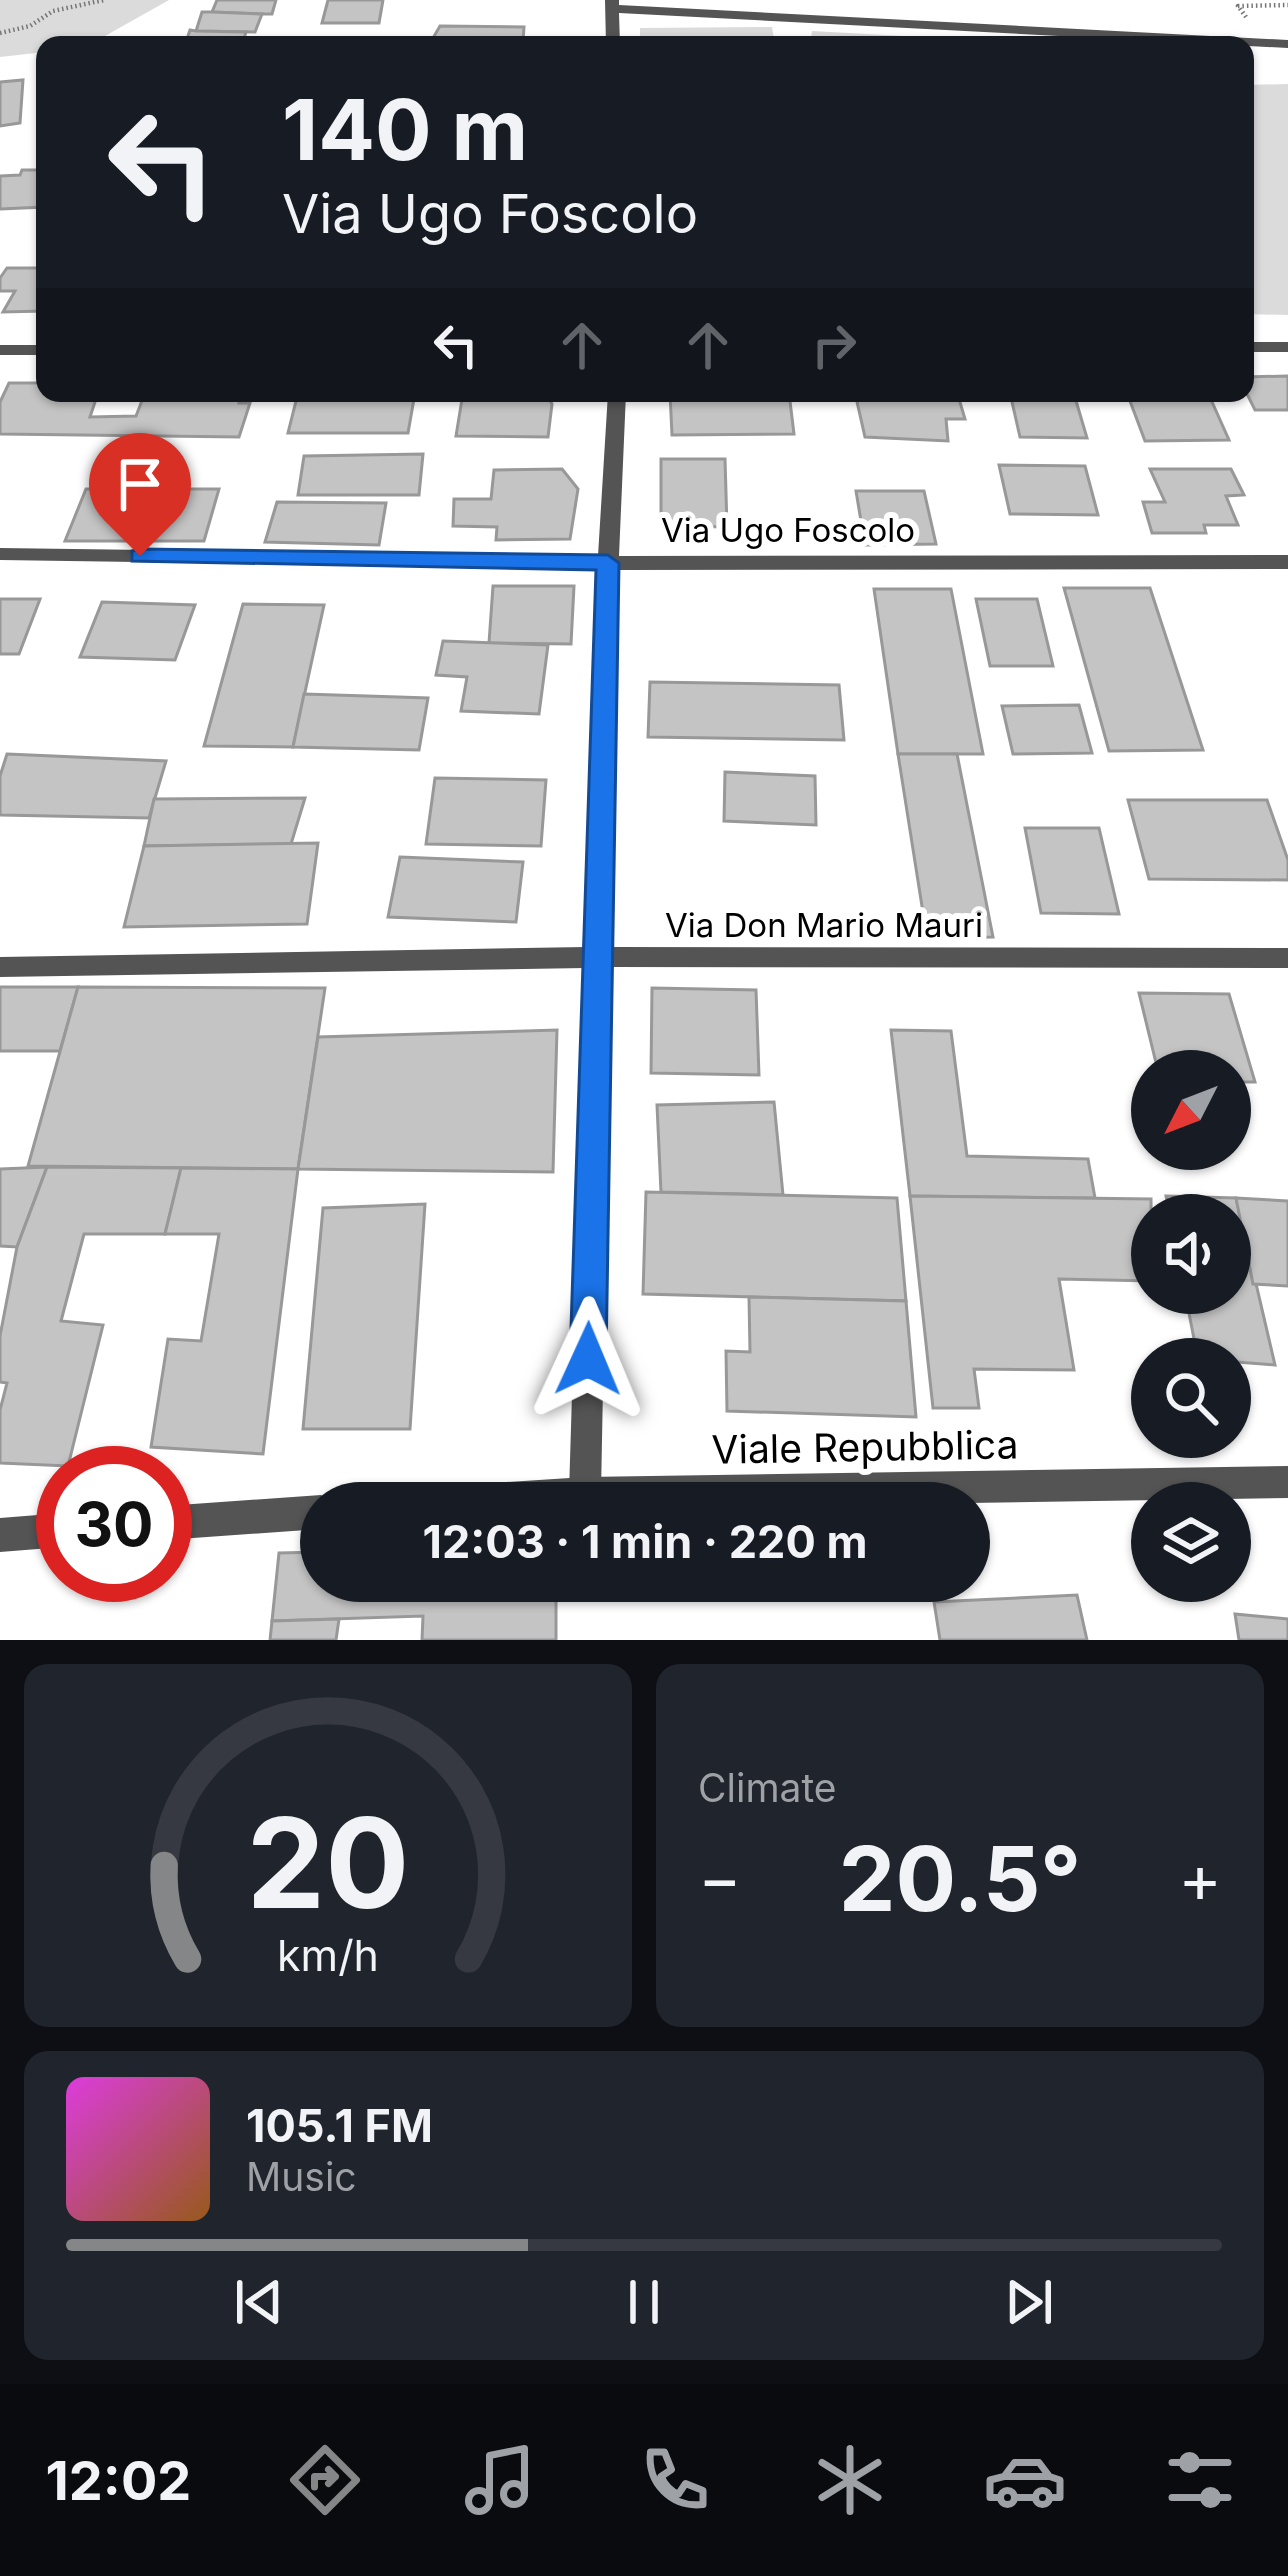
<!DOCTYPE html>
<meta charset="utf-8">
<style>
:root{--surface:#171b24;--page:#20242c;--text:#f1f3f6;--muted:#9ea1a6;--line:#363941;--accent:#858687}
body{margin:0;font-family:Inter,sans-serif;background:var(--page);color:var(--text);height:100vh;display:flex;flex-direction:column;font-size:45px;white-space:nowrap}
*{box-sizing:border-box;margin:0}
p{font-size:39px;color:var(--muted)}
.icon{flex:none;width:66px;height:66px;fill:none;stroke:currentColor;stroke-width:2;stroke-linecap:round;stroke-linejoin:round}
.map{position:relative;height:1640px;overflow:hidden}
.drawer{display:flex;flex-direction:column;gap:24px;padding:24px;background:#0d0f14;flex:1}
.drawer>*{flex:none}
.top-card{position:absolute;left:36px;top:36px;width:1218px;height:366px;border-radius:24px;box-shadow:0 3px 9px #0004;background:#171b24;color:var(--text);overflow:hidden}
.needle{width:78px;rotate:228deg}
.controls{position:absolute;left:1131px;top:1050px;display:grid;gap:24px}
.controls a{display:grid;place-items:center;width:120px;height:120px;border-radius:50%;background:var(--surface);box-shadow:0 3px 9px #0004;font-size:60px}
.speed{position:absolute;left:36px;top:1446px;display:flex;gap:24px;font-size:60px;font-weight:700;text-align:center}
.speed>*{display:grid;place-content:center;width:156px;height:156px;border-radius:50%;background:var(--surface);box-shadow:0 3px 9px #0004;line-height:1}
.speed .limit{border:18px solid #d22;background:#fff;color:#111}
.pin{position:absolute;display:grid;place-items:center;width:102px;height:102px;color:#fff;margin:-123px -51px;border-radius:50% 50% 50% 0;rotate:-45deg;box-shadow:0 0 12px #0007}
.pin .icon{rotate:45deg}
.me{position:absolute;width:132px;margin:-66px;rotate:1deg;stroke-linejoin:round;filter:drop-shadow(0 0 9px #0008)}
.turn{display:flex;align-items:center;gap:42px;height:252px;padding:0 48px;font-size:54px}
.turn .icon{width:156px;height:156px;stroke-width:2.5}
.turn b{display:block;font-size:84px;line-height:102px}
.lanes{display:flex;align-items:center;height:114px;padding:0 48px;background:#0003;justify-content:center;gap:60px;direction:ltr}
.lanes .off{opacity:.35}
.big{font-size:90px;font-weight:700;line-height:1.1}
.drawer .widget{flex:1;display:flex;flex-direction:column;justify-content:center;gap:18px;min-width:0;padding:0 42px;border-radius:24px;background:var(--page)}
.drawer .dial{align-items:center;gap:0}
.dial svg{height:312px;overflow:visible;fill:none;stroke:var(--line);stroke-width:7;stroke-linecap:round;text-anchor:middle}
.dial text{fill:var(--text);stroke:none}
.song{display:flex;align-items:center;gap:36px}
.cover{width:144px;height:144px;border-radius:18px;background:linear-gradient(135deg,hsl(300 70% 55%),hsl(30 70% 35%))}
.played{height:12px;border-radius:6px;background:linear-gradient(90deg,var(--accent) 40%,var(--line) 40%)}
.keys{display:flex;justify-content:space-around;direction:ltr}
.heat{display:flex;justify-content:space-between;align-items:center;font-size:66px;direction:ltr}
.drawer .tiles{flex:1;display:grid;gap:24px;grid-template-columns:1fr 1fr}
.widget:last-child{grid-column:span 2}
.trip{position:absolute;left:300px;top:1482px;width:690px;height:120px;border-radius:60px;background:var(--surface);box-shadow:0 3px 9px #0004;font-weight:700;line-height:120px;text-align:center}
.tab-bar{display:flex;height:192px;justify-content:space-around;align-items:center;background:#090b0e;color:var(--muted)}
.tab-bar .icon{width:84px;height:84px}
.tab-bar .active{color:var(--accent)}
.tab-bar b{font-size:54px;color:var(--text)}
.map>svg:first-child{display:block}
.green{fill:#dbdbdb}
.building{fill:#c4c4c4;stroke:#989898;stroke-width:3}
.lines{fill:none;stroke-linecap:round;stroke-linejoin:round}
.path{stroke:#767676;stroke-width:4.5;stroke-dasharray:1.5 3;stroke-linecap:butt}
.minor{fill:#545454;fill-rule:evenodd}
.tertiary{fill:#545454;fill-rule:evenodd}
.route{fill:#1a73e8;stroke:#114b97;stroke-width:3}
.labels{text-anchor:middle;stroke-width:12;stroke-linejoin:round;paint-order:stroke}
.street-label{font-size:33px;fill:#000;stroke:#fff}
.near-street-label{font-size:39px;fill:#000;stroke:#fff}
</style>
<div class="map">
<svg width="1288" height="1640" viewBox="0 0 1288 1640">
<rect width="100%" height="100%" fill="#fff"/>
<g class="green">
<polygon points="0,0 169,0 89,45 45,45 45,52 0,57"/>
<polygon points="772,27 775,45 640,45 640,28"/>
<polygon points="812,31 1071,45 810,45"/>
<polygon points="1288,84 1288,315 1245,314 1245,85"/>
</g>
<g class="building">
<polygon points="217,0 276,0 272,14 262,14 212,12"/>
<polygon points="328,0 383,0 379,23 322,23"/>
<polygon points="202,12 212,12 262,14 255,32 196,31"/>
<polygon points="440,26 524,27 523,41 529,40 529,45 429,45"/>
<polygon points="190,30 196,31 246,32 242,45 185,45"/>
<polygon points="23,80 20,123 0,126 0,82"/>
<polygon points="22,170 45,170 45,207 0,209 0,176 20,175"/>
<polygon points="7,268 45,268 45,311 3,312 15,291 0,291 0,278"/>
<polygon points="1288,376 1288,410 1255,410 1245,390 1245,377"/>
<polygon points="9,383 45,383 45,393 98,393 90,417 136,416 145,393 240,393 239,403 250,403 239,437 0,434 0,402"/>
<polygon points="298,393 415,393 408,433 288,433"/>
<polygon points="463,393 547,395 552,404 548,437 456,436"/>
<polygon points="670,393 789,393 794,434 672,435"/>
<polygon points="855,393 941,393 942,399 959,399 965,419 946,419 948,441 865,437"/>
<polygon points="1010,393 1074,394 1087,438 1020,437"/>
<polygon points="1127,393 1208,393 1229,440 1145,441"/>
<polygon points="423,454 419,495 298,495 304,456"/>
<polygon points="661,459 725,459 727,527 661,526"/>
<polygon points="999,465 1085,466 1098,515 1010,514"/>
<polygon points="562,469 578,489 570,539 496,540 497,527 453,526 454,499 491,499 494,470"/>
<polygon points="1150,469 1231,469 1244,495 1226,496 1238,525 1204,525 1206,533 1152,533 1143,502 1165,502"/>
<polygon points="86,489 219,489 204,541 65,541"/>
<polygon points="856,491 924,491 936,544 865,545"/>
<polygon points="277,502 386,503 379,545 265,542"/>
<polygon points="493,586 574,586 571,644 489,643"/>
<polygon points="1064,588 1150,588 1203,750 1109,751"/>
<polygon points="874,589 951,589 983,754 898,754"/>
<polygon points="0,599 40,599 19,654 0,654"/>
<polygon points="976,599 1037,599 1053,666 990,666"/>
<polygon points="102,602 195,605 175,660 80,657"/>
<polygon points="243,604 324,605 293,747 204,746"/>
<polygon points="443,641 548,645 539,714 461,711 467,677 436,675"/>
<polygon points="650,682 839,685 844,740 648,737"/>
<polygon points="304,694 428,698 419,750 293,747"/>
<polygon points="1079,705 1092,753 1013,754 1002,706"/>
<polygon points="7,754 166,761 149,818 0,815 0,776"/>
<polygon points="898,754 957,754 993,937 927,938"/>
<polygon points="725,772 815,776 816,825 724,821"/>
<polygon points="435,778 546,780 541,846 426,844"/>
<polygon points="305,798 291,844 144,846 154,799"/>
<polygon points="1128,800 1267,800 1288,860 1288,880 1149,879"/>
<polygon points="1025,828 1099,828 1119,914 1041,913"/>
<polygon points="318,843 307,924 124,927 144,846"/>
<polygon points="400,857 523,862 516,922 388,917"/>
<polygon points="0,987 78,987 60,1051 0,1051"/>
<polygon points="78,987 325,988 298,1169 28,1166"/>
<polygon points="652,988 756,990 759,1075 651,1073"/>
<polygon points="1139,993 1229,994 1255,1082 1230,1082 1230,1071 1158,1071"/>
<polygon points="557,1030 553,1172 298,1169 318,1037"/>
<polygon points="891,1030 951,1031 967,1156 1088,1159 1095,1198 910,1196"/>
<polygon points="774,1102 783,1195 661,1192 657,1105"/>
<polygon points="47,1167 17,1247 0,1246 0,1169"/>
<polygon points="47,1167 181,1168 165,1234 84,1234 61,1321 103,1325 68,1466 0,1463 0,1410 7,1383 0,1382 0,1336 17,1247"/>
<polygon points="181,1168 298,1169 263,1454 151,1447 168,1339 201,1341 219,1234 165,1234"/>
<polygon points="646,1192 897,1198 906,1301 643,1294"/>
<polygon points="910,1196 1151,1199 1152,1281 1059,1279 1074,1370 974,1369 979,1408 933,1408"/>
<polygon points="1166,1196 1236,1198 1275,1365 1198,1359 1185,1293 1230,1293 1230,1215 1170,1215"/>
<polygon points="1236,1198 1288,1201 1288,1286 1253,1284"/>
<polygon points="425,1204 410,1429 303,1429 323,1208"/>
<polygon points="749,1297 906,1301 916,1417 727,1411 726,1351 750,1352"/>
<polygon points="321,1552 321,1581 556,1581 556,1640 422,1640 423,1616 272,1621 279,1553"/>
<polygon points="1077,1595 1087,1640 940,1640 934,1602"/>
<polygon points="1235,1614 1288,1619 1288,1640 1239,1640"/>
<polygon points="339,1619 336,1640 270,1640 272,1621"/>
</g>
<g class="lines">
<g class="path">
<polyline points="1246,17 1238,6 1288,5"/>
<polyline points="0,33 30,26 53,11 104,0"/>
</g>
<g class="minor">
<polygon points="605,0 619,0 619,5 1288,40 1288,48 619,13 620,45 606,45"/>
<rect x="1245" y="342" width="43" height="10"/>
<rect x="0" y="345" width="45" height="10"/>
<polygon points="608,393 626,393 619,556 1288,555 1288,569 618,570 611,947 1288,948 1288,968 611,967 601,1493 597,1503 573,1503 569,1493 585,968 0,977 0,957 586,947 598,569 0,560 0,548 598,556"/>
</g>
<g class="tertiary">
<polygon points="1288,1466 1288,1498 969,1503 427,1503 432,1491 444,1486 585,1477"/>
<polygon points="321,1495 334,1503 321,1503 321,1529 165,1540 165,1506"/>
<polygon points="63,1513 63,1547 0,1552 0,1518"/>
</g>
</g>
<polygon class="route" points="140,549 608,555 619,563 606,1359 601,1371 588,1376 575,1371 570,1359 596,570 132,561 132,551"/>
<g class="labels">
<g class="street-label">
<text x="788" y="542">Via Ugo Foscolo</text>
<text x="824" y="937">Via Don Mario Mauri</text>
</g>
<g class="near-street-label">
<text transform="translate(865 1447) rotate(-1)" y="14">Viale Repubblica</text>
</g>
</g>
</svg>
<div class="controls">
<a><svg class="needle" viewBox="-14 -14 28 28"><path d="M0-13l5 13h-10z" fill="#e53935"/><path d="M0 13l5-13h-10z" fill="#9ea1a6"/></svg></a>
<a><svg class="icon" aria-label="sound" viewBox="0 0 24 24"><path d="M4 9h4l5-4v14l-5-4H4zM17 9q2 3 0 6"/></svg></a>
<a><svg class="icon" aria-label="search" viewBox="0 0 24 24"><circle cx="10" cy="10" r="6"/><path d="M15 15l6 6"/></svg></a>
<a><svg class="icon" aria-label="layers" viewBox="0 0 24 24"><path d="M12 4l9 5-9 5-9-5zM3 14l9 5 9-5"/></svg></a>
</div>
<div class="speed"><div class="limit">30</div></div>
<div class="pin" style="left:140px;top:556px;background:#d93025"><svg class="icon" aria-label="arrive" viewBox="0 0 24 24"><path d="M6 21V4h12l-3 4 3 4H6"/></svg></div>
<svg class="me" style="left:588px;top:1359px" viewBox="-20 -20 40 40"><path d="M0-17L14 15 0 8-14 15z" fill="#1a73e8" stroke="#fff" stroke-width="4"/></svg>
<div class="trip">12:03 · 1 min · 220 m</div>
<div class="top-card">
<div class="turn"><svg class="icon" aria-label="left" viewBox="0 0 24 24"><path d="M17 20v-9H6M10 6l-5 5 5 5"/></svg><div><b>140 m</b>Via Ugo Foscolo</div></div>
<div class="lanes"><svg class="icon" aria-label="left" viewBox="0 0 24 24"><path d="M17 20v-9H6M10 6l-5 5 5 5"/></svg><svg class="icon off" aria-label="ahead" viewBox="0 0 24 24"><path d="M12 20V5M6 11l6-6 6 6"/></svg><svg class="icon off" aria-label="ahead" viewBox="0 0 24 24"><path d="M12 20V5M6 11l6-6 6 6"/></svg><svg class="icon off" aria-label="right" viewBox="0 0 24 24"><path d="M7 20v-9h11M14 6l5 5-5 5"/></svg></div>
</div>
</div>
<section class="drawer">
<div class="tiles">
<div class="widget dial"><svg viewBox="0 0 100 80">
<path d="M14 69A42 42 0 1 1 86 69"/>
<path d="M14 69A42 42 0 0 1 8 45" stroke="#858687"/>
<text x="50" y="56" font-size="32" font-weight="700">20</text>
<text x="50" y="72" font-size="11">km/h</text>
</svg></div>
<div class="widget"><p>Climate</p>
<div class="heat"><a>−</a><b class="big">20.5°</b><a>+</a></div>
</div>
<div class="widget">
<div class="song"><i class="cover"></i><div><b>105.1 FM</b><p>Music</p></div></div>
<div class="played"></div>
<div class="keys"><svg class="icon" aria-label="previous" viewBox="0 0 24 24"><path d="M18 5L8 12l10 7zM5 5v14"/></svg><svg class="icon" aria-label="pause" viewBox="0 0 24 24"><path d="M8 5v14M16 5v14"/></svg><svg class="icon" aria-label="next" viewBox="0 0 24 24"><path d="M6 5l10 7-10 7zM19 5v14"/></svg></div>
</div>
</div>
</section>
<nav class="tab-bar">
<b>12:02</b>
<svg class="icon active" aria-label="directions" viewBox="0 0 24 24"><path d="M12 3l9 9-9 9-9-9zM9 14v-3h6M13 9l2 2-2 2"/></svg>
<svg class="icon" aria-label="music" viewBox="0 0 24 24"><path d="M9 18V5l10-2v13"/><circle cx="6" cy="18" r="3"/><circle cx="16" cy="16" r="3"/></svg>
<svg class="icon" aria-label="phone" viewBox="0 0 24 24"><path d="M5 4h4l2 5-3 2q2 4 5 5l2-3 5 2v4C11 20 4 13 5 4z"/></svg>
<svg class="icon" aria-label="climate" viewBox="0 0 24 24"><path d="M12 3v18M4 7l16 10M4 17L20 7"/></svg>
<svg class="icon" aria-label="car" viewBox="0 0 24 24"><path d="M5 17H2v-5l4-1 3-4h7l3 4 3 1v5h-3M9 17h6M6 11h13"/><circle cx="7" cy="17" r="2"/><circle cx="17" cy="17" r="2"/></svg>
<svg class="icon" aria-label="filters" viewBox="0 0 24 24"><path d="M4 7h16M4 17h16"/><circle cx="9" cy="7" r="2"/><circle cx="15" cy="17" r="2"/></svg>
</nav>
